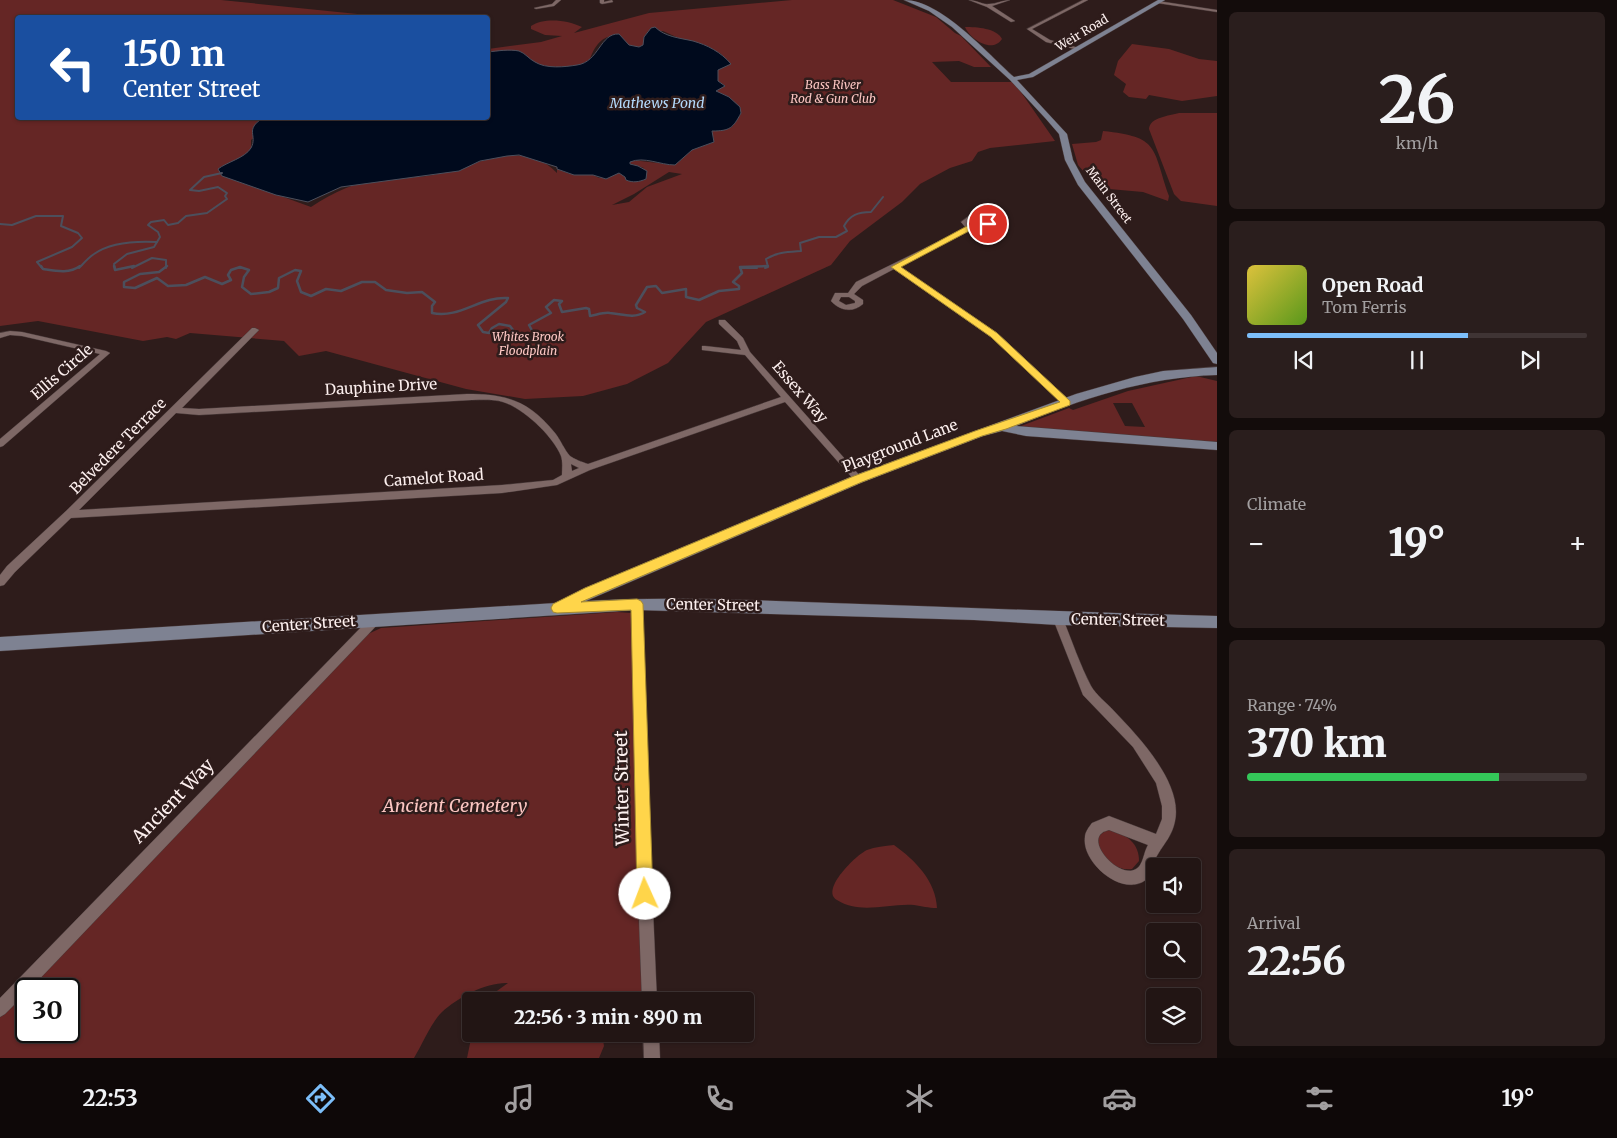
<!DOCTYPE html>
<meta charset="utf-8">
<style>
:root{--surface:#221514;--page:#2a1e1d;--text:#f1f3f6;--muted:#a29fa0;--line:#3f3434;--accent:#7cbef9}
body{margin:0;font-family:Merriweather,serif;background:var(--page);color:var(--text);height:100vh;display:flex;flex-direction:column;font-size:19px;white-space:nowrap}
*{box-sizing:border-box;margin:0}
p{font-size:16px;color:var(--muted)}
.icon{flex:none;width:28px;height:28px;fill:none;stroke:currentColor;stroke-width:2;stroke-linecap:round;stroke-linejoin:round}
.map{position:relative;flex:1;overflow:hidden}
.details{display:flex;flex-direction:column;gap:12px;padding:12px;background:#130c0b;width:400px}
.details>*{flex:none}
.top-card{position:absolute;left:15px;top:15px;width:475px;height:105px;border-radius:5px;box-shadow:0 1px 4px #0004,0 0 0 1px var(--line);background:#1a4fa0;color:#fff;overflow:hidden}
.buttons{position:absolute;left:1146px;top:858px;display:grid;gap:10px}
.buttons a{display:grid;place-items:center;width:55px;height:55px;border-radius:5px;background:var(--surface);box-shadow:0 1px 4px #0004,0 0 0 1px var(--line);font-size:25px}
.speed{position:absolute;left:15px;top:978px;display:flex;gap:10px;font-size:25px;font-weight:700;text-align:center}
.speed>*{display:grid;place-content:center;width:65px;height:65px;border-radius:50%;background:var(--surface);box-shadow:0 1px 4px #0004,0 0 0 1px var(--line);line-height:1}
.speed .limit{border:2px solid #111;border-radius:8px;background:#fff;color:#111}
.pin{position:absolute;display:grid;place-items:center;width:42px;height:42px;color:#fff;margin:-21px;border:2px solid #fff;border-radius:50%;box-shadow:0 1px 5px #0007}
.me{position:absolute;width:55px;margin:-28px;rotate:358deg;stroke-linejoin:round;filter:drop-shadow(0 0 4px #0008)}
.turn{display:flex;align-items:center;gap:18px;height:105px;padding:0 25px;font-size:22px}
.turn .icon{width:65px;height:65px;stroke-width:2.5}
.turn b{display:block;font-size:35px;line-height:42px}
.big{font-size:38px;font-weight:800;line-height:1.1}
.details .card{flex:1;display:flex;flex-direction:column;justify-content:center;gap:8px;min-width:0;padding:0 18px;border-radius:8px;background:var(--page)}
.details .dial{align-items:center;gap:0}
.dial b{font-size:65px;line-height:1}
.song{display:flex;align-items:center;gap:15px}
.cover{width:60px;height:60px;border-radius:8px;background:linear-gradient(135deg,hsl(50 70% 55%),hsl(90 70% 35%))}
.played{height:5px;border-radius:2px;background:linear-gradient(90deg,var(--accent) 65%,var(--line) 65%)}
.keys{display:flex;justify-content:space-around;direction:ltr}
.heat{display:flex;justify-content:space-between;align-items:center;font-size:28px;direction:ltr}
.charge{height:8px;border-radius:4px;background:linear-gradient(90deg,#34c759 74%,var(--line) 0)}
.trip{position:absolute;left:462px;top:992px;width:292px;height:50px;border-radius:5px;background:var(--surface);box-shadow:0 1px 4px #0004,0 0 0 1px var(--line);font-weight:800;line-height:50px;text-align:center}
.dock{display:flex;height:80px;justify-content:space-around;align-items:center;background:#0e0808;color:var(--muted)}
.dock .icon{width:35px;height:35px}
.dock .current{color:var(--accent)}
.dock b{font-size:22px;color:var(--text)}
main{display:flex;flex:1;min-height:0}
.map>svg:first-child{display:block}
.green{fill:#652625;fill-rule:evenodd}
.water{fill:#000a1d;stroke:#4c4f5c}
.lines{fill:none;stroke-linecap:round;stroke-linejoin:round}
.stream-far1{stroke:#4c4f5c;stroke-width:2}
.stream{stroke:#4c4f5c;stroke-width:2.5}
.street-casing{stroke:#483939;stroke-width:1}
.secondary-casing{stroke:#483939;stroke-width:1}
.street{fill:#7e6866;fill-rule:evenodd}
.secondary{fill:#7e8292;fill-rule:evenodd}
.route{fill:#ffd54a;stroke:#a68a30}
.labels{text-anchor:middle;stroke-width:5;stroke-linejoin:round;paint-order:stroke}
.far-street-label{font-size:12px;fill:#fcefee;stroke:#2e1c1b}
.far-park-label{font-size:12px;font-style:italic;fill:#fcc6c2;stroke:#2e1c1b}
.far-water-label{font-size:14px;font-style:italic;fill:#b3d9fb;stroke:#2e1c1b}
.street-label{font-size:15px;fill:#fcefee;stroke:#2e1c1b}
.near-street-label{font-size:18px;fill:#fcefee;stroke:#2e1c1b}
.near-park-label{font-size:18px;font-style:italic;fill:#fcc6c2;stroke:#2e1c1b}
</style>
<main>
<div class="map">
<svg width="1217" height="1058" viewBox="0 0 1217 1058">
<rect width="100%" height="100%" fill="#2e1c1b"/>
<g class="green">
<path d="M 0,0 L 221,0 L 387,17 L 18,18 L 18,118 L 287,118 L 269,126 L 251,140 L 251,153 L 223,175 L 311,207 C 334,192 357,181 385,178 C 402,177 421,178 438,174 C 476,166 523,137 557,173 L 557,169 L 570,174 L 593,175 L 599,178 L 619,173 L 625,177 L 644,168 L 629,163 L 632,160 L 675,165 L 692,150 L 714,142 L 712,131 L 718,131 L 732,127 L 741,113 L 729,97 L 716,91 L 724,85 L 718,81 L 718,70 L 726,59 L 720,53 L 703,49 L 663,31 L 648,31 L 644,37 L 656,50 L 629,47 C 612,24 594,42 589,63 L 568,69 L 488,59 L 488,49 L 541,42 L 562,36 L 545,35 L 531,29 L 531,26 C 544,17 568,20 582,27 L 574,33 L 649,13 L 792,0 L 893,0 L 936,17 L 955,33 L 961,36 L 991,67 L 974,67 L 959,61 L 932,62 L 951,82 L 1014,82 L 1055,141 L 990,148 L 978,152 L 972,161 L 950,168 L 920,184 L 902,202 L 850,241 L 831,265 L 706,322 L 668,363 L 627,384 L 583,396 L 525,399 L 466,389 L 326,351 L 299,356 L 284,341 L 190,333 L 176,339 L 167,337 L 143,341 L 38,321 L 0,326 ZM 669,172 L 682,174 L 647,187 L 629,202 L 612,205 L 634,194 Z"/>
<path d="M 965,27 C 977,27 996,28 1002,39 C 992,54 970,39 965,27 Z"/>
<polygon points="1132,44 1169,49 1199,59 1217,61 1217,96 1182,101 1149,95 1146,99 1129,97 1123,92 1126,84 1114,75 1118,61"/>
<path d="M 1179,113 L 1217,113 L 1217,206 L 1181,201 L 1174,194 L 1149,129 C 1150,117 1169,116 1179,113 Z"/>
<path d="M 1103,131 C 1160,137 1152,147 1169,196 L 1168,201 L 1143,192 L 1098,188 L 1078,165 L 1072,144 L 1096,142 L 1101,140 Z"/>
<path d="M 1196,376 L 1217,381 L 1217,442 L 1028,430 L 1021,426 L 1069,408 L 1073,410 L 1128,391 ZM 1113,403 L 1132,403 L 1145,427 L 1125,426 Z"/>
<path d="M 617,612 L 631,613 L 643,1001 L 624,1001 L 588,992 L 593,1001 L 483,1001 L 508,983 C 487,982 458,997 442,1012 C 432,1021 422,1045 414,1058 L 0,1058 L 0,1015 L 368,634 L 381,628 ZM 26,989 L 69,989 L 69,1031 L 26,1031 Z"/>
<path d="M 1112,829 C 1127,836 1139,843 1139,861 L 1132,869 C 1119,871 1104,862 1099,849 C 1098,846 1098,840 1098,837 L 1106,830 Z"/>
<path d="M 894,845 C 915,860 936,881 937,908 C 928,908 922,906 914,905 C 889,903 860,915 837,900 C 820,890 856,855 867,850 C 875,847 885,846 894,845 Z"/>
<polygon points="472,1034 602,1034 604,1046 599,1058 467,1058"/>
</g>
<path class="water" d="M 655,27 C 665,37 680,38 693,41 C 707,45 721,52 731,64 L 718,70 L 718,81 L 725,86 L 716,91 L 729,97 L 740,107 L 741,113 C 733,128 730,131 712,131 L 714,142 L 692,150 L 675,165 C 660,165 644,156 630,162 L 630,164 L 638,166 L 647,171 L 646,179 C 639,182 633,183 626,180 L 625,177 L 619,173 L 606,179 L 593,175 L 574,175 L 557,169 L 557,167 L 519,155 L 507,156 L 480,161 L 459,171 L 341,187 L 308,202 L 276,195 L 222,176 L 218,169 C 227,162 245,158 251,148 C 258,135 244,130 263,118 L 488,118 L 488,52 C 497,51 509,49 519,51 C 525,53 529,59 535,62 C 546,69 565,67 577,65 C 599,62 600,33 619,34 L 629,45 L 639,47 L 643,45 L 644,37 L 651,28 Z"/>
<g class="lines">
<g class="stream-far1">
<polyline points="0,224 12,225 36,216 63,216 61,226 78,233 82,238 72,247 37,262 42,268"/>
<polyline points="157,242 160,237 158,232 148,225 151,222 164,220 168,225 178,223 186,216 207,213 227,199 225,196 227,193 218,187 199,191 190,190 204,177 222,173"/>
<path d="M 79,268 C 84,263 88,258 94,254 C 111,242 137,241 157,242 L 154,247 L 127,254 L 114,264 L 115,268"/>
<polyline points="132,268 152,258 166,260 166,268"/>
<polyline points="238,268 242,268"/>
<polyline points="740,268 757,268"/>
<path d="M 765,268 L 768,267 L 766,259 C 778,252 788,252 801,251 L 800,243 L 819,237 L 836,237 L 847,231 L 844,226 C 850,215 858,212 871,212 L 883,197"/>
</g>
<g class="stream">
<path d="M 41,266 L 43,269 C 56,271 69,274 80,266"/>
<polyline points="114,266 115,270 134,266"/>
<path d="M 167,266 L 159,272 L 140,274 L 124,282 L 124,287 L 135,288 L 157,278 L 168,286 L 186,285 L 205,277 L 222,284 L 231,280 L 228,275 L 231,270 L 240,267 L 249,270 L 244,277 L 242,287 L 251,294 L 269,292 L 278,288 L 279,278 L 295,270 L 301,271 L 297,281 L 301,292 L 311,296 L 326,289 L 341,291 L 362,282 L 375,282 L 386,290 L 407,293 L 422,292 L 435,302 L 432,306 L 432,313 C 460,319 480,296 508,298 L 506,302 L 478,325 L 483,332 L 489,333 L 492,328 L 499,324 L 510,326 L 513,330 L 510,336 L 519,339 L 535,336 L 529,325 L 551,313 L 546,307 L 554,300 L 562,301 L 559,304 L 562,312 L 586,308 L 589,309 L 590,316 C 596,315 604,312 610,313 C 622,314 634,319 645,312 L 637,308 L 636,305 L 647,287 L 656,286 L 662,293 L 686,289 L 686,297 L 699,300 L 719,291 L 739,289 L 739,286 L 733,282 L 742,273 L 740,267 L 768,266"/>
</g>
<g class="street-casing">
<g id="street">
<polygon points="556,0 561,0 554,6 536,9 534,8 552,4"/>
<polygon points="600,0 604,0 604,2 612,0 613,2 602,4 600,3"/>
<path d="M 969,0 C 976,0 983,5 989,4 C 996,4 1003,0 1010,0 L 992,6 L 1015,21 L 1011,22 L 987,7 Z"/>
<polygon points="1083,0 1088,0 1032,29 1050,40 1079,48 1079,50 1046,42 1027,29"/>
<polygon points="1158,1 1217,10 1217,12 1157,3"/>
<path d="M 969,216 L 985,219 L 991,226 L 982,231 L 971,230 L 899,267 L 997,333 L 1070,401 L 1071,403 L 1070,405 L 1064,405 L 991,337 L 894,269 L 862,286 L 854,294 L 863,300 L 863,304 C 853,313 840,311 831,301 L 835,293 L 848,293 L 856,282 L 966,228 L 961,222 ZM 970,220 L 981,222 L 984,226 L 974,227 L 968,222 ZM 841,297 L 849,297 L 855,301 L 855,303 L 846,305 L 839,301 Z"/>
<path d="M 719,320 L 725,320 L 743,338 L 750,352 L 861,477 L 863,479 L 861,481 L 855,481 L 785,402 L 590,470 L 557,485 L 502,493 L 71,518 L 15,572 L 4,585 L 0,586 L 0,575 L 7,566 L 66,511 L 252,328 L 255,328 L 259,330 L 182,408 L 199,409 L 467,394 C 507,394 529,401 555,433 C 560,439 565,451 570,456 C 574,459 582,462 588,464 L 781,397 L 745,355 L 702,350 L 702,346 L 705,346 L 741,350 L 737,341 L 719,324 ZM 472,400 C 482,400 493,399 503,402 C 523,408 553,436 561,456 C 563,462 562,469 562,475 L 553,480 L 502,485 L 79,510 L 176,413 L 199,415 ZM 571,464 L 579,468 L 572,471 Z"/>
<polygon points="10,331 22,332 106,351 110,353 3,446 0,447 0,439 100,354 22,336 10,335 0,338 0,333"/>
<polygon points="637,600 641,601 642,604 650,841 657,1001 642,1001 636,841 632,604 633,601"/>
<path d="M 1058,614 L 1062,616 L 1063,619 C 1072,641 1080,665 1091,686 C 1096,695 1107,703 1114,711 C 1138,736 1183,783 1175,821 C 1172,836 1165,842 1158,854 C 1153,861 1154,872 1148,878 C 1125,900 1081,863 1085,837 C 1085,832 1089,827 1092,823 L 1109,816 L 1156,834 L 1162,819 L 1162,806 L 1156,783 L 1133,747 L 1083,695 L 1053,619 L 1054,616 ZM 1109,830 L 1148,845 C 1144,851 1143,866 1136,869 C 1120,879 1087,844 1102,833 C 1104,831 1107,831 1109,830 Z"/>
<polygon points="375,615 379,617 381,620 379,623 30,989 26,989 26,993 5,1014 0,1017 0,998 371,617"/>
<polygon points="643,1034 659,1034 660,1058 644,1058"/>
</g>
</g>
<g class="secondary-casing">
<g id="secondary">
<path d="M 904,0 C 941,0 987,53 1014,77 L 1029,74 L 1158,0 L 1165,0 L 1033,77 L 1017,80 L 1067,134 L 1073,160 L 1085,182 L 1191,315 L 1217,353 L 1217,364 L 1213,363 L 1183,319 L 1078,185 L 1065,160 L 1059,134 L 1046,119 L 1010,80 L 952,27 L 929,11 Z"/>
<path d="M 1217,367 L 1217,375 C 1146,377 1081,399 1016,426 L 1217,442 L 1217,450 L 1026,436 L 1002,431 L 983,436 L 863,482 L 586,601 C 668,596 749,600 831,603 C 960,607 1088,613 1217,616 L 1217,628 L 1058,625 L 974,620 L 637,610 L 0,651 L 0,637 L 556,603 L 585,588 L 853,476 L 1076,394 L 1135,377 L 1163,371 Z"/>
</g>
</g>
<use href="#street" class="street"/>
<use href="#secondary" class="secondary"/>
</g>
<polygon class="route" points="985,222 990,222 990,229 982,232 971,230 901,267 997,333 1070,401 1070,405 1006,429 982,436 862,482 581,602 637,599 641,601 643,604 653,894 651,900 645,902 640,900 637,894 631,610 557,613 553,612 551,608 553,604 585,588 854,476 975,431 1060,402 991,337 891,267 967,226 981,227"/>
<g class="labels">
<g class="far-street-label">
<text transform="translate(1082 33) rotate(-31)" y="4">Weir Road</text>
<text transform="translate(1109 195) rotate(53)" y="4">Main Street</text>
</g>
<g class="far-park-label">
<text x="833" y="89">Bass River<tspan x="833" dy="14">Rod &amp; Gun Club</tspan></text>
<text x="528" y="341">Whites Brook<tspan x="528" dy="14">Floodplain</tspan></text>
</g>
<g class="far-water-label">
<text x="657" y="108">Mathews Pond</text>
</g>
<g class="street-label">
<text transform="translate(62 372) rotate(-41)" y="5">Ellis Circle</text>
<text transform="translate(381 387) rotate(-3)" y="5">Dauphine Drive</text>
<text transform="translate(800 392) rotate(49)" y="5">Essex Way</text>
<text transform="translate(118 446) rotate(-45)" y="5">Belvedere Terrace</text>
<text transform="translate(900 446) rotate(-21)" y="5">Playground Lane</text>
<text transform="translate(434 478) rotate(-4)" y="5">Camelot Road</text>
<text transform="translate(713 605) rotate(1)" y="5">Center Street</text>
<text transform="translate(1118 620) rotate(1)" y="5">Center Street</text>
<text transform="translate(309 624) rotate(-4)" y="5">Center Street</text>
</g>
<g class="near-street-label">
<text transform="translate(622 788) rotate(-91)" y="6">Winter Street</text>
<text transform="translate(173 801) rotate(-46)" y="6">Ancient Way</text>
</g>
<g class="near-park-label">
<text x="455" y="812">Ancient Cemetery</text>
</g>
</g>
</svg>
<div class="buttons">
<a><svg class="icon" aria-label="sound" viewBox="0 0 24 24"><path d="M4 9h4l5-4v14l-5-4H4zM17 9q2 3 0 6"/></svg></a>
<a><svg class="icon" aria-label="search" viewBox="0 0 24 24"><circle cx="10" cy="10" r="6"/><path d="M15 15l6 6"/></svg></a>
<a><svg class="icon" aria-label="layers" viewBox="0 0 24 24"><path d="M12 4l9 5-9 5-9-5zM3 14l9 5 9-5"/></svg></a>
</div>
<div class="speed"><div class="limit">30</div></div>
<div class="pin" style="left:988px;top:224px;background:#d93025"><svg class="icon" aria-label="arrive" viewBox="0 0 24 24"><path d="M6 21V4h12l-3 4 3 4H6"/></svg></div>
<svg class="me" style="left:645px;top:894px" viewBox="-20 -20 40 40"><circle r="19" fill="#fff"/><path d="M0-13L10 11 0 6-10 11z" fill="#ffd54a"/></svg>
<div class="trip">22:56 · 3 min · 890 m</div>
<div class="top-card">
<div class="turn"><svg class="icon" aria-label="left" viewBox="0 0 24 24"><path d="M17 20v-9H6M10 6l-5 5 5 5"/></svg><div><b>150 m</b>Center Street</div></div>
</div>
</div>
<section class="details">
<div class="card dial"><b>26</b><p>km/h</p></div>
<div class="card">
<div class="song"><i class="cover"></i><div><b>Open Road</b><p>Tom Ferris</p></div></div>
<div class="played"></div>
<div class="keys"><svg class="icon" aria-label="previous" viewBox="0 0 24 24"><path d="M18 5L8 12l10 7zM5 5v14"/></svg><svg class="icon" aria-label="pause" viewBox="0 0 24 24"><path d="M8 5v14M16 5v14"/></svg><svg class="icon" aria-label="next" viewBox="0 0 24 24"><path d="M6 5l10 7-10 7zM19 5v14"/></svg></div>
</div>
<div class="card"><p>Climate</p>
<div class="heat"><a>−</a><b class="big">19°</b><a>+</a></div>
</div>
<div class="card"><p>Range · 74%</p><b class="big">370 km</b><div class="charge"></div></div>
<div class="card"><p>Arrival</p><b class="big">22:56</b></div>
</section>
</main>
<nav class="dock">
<b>22:53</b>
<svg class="icon current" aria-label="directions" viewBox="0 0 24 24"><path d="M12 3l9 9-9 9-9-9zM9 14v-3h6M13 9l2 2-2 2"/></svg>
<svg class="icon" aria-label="music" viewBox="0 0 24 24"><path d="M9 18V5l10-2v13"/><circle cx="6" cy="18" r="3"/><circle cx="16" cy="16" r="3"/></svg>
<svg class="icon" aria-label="phone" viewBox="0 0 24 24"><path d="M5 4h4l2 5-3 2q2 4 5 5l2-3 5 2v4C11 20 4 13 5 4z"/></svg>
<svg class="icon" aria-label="climate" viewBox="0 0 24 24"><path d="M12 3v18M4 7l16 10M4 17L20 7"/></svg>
<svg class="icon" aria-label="car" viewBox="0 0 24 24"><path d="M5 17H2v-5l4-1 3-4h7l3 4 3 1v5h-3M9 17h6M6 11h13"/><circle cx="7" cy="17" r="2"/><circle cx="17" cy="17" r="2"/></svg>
<svg class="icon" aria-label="filters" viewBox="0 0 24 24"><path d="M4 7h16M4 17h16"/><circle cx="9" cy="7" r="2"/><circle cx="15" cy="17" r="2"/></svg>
<b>19°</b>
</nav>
